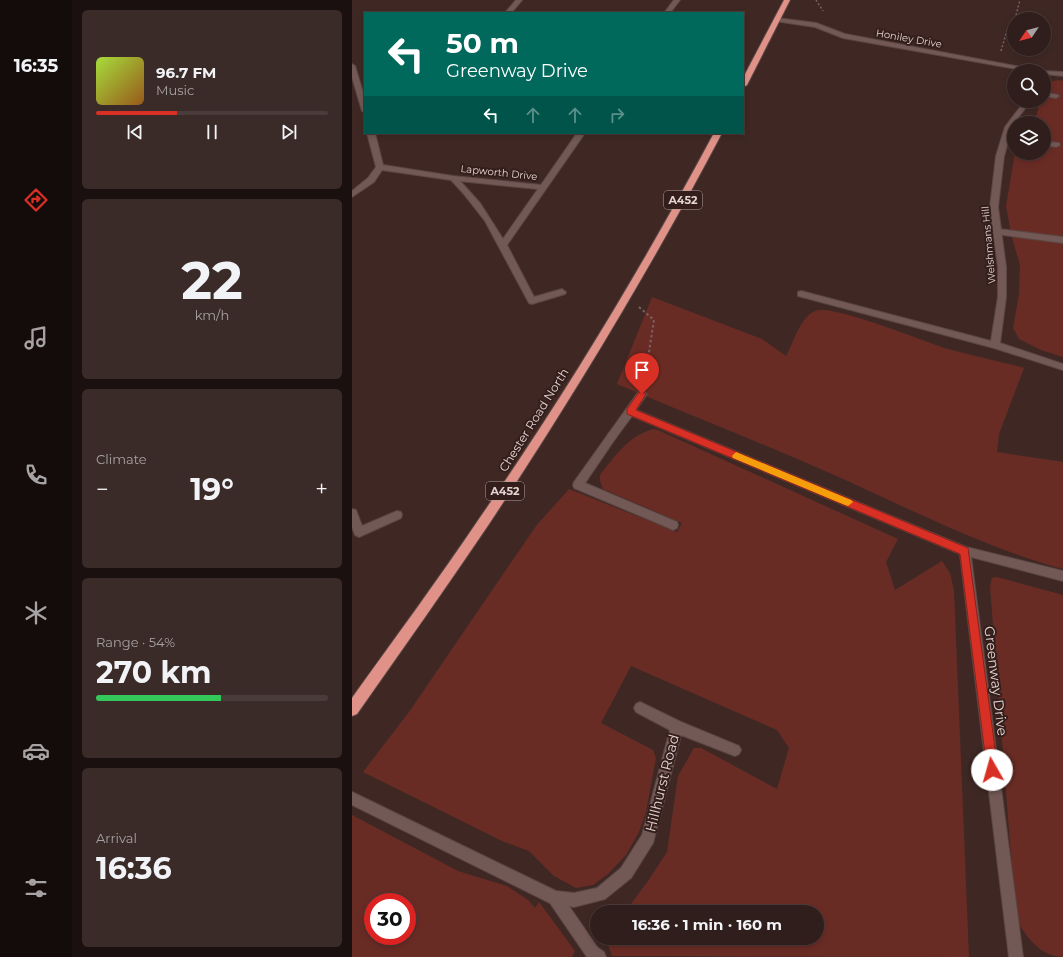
<!DOCTYPE html>
<meta charset="utf-8">
<style>
:root{--surface:#2f1e1b;--page:#3b2b28;--text:#f1f3f6;--muted:#a7a2a3;--line:#4a3c3a;--accent:#d93025}
body{margin:0;font-family:Montserrat,sans-serif;background:var(--page);color:var(--text);height:100vh;display:flex;flex-direction:column;font-size:15px;white-space:nowrap}
*{box-sizing:border-box;margin:0}
p{font-size:13px;color:var(--muted)}
.icon{flex:none;width:22px;height:22px;fill:none;stroke:currentColor;stroke-width:2;stroke-linecap:round;stroke-linejoin:round}
.map{position:relative;flex:1;overflow:hidden}
.drawer{display:flex;flex-direction:column;gap:10px;padding:10px;background:#1a100f;width:280px}
.drawer>*{flex:none}
.hud{position:absolute;left:12px;top:12px;width:380px;height:122px;border-radius:0px;box-shadow:0 2px 6px #0003,0 0 0 1px var(--line);background:#00695c;color:#fff;overflow:hidden}
.needle{width:26px;rotate:235deg}
.fabs{position:absolute;left:655px;top:12px;display:grid;gap:8px}
.fabs a{display:grid;place-items:center;width:44px;height:44px;border-radius:50%;background:var(--surface);box-shadow:0 2px 6px #0003,0 0 0 1px var(--line);font-size:20px}
.speed{position:absolute;left:12px;top:893px;display:flex;gap:8px;font-size:20px;font-weight:700;text-align:center}
.speed>*{display:grid;place-content:center;width:52px;height:52px;border-radius:50%;background:var(--surface);box-shadow:0 2px 6px #0003,0 0 0 1px var(--line);line-height:1}
.speed .limit{border:6px solid #d22;background:#fff;color:#111}
.pin{position:absolute;display:grid;place-items:center;width:34px;height:34px;color:#fff;margin:-41px -17px;border-radius:50% 50% 50% 0;rotate:-45deg;box-shadow:0 0 4px #0007}
.pin .icon{rotate:45deg}
.me{position:absolute;width:44px;margin:-22px;rotate:353deg;stroke-linejoin:round;filter:drop-shadow(0 0 3px #0008)}
.turn{display:flex;align-items:center;gap:14px;height:84px;padding:0 16px;font-size:18px}
.turn .icon{width:52px;height:52px;stroke-width:2.5}
.turn b{display:block;font-size:28px;line-height:34px}
.lanes{display:flex;align-items:center;height:38px;padding:0 16px;background:#0003;justify-content:center;gap:20px;direction:ltr}
.lanes .off{opacity:.35}
.big{font-size:30px;font-weight:700;line-height:1.1}
.drawer .tile{flex:1;display:flex;flex-direction:column;justify-content:center;gap:6px;min-width:0;padding:0 14px;border-radius:6px;background:var(--page)}
.drawer .dial{align-items:center;gap:0}
.dial b{font-size:52px;line-height:1}
.song{display:flex;align-items:center;gap:12px}
.cover{width:48px;height:48px;border-radius:6px;background:linear-gradient(135deg,hsl(80 70% 55%),hsl(30 70% 35%))}
.played{height:4px;border-radius:2px;background:linear-gradient(90deg,var(--accent) 35%,var(--line) 35%)}
.keys{display:flex;justify-content:space-around;direction:ltr}
.heat{display:flex;justify-content:space-between;align-items:center;font-size:22px;direction:ltr}
.charge{height:6px;border-radius:3px;background:linear-gradient(90deg,#34c759 54%,var(--line) 0)}
.trip{position:absolute;left:238px;top:905px;width:234px;height:40px;border-radius:20px;background:var(--surface);box-shadow:0 2px 6px #0003,0 0 0 1px var(--line);font-weight:700;line-height:40px;text-align:center}
main{display:flex;flex:1;min-height:0}
.menu{display:flex;flex-direction:column;width:72px;justify-content:space-around;align-items:center;background:#130c0b;color:var(--muted)}
.menu .icon{width:28px;height:28px}
.menu .selected{color:var(--accent)}
.menu b{font-size:18px;color:var(--text)}
.map>svg:first-child{display:block}
.green{fill:#692c25;fill-rule:evenodd}
.lines{fill:none;stroke-linecap:round;stroke-linejoin:round}
.service-casing{stroke:#5a4744;stroke-width:2}
.minor-casing{stroke:#5a4744;stroke-width:2}
.trunk-casing{stroke:#5a4744;stroke-width:2}
.path-far2{stroke:#77625f;stroke-width:1.5;stroke-dasharray:2 2;stroke-linecap:butt}
.path-far1{stroke:#77625f;stroke-width:2;stroke-dasharray:2.5 2.5;stroke-linecap:butt}
.path{stroke:#77625f;stroke-width:2.5;stroke-dasharray:3 3;stroke-linecap:butt}
.service{fill:#735955;fill-rule:evenodd}
.minor{fill:#735955;fill-rule:evenodd}
.trunk{fill:#e09288;fill-rule:evenodd}
.route{fill:#d93025;stroke:#8d1f18}
.slow{fill:#f59e0b}
.labels{text-anchor:middle;stroke-width:4;stroke-linejoin:round;paint-order:stroke}
.far-street-label{font-size:10px;fill:#e4d5d2;stroke:#341e1b}
.shield{fill:#341e1b;stroke:#af9e9b;stroke-width:1}
.shield-label{font-size:11px;font-weight:bold;fill:#e4d5d2}
.street-label{font-size:12px;fill:#e4d5d2;stroke:#341e1b}
.near-street-label{font-size:14px;fill:#e4d5d2;stroke:#341e1b}
</style>
<main>
<nav class="menu">
<b>16:35</b>
<svg class="icon selected" aria-label="directions" viewBox="0 0 24 24"><path d="M12 3l9 9-9 9-9-9zM9 14v-3h6M13 9l2 2-2 2"/></svg>
<svg class="icon" aria-label="music" viewBox="0 0 24 24"><path d="M9 18V5l10-2v13"/><circle cx="6" cy="18" r="3"/><circle cx="16" cy="16" r="3"/></svg>
<svg class="icon" aria-label="phone" viewBox="0 0 24 24"><path d="M5 4h4l2 5-3 2q2 4 5 5l2-3 5 2v4C11 20 4 13 5 4z"/></svg>
<svg class="icon" aria-label="climate" viewBox="0 0 24 24"><path d="M12 3v18M4 7l16 10M4 17L20 7"/></svg>
<svg class="icon" aria-label="car" viewBox="0 0 24 24"><path d="M5 17H2v-5l4-1 3-4h7l3 4 3 1v5h-3M9 17h6M6 11h13"/><circle cx="7" cy="17" r="2"/><circle cx="17" cy="17" r="2"/></svg>
<svg class="icon" aria-label="filters" viewBox="0 0 24 24"><path d="M4 7h16M4 17h16"/><circle cx="9" cy="7" r="2"/><circle cx="15" cy="17" r="2"/></svg>
</nav>
<section class="drawer">
<div class="tile">
<div class="song"><i class="cover"></i><div><b>96.7 FM</b><p>Music</p></div></div>
<div class="played"></div>
<div class="keys"><svg class="icon" aria-label="previous" viewBox="0 0 24 24"><path d="M18 5L8 12l10 7zM5 5v14"/></svg><svg class="icon" aria-label="pause" viewBox="0 0 24 24"><path d="M8 5v14M16 5v14"/></svg><svg class="icon" aria-label="next" viewBox="0 0 24 24"><path d="M6 5l10 7-10 7zM19 5v14"/></svg></div>
</div>
<div class="tile dial"><b>22</b><p>km/h</p></div>
<div class="tile"><p>Climate</p>
<div class="heat"><a>−</a><b class="big">19°</b><a>+</a></div>
</div>
<div class="tile"><p>Range · 54%</p><b class="big">270 km</b><div class="charge"></div></div>
<div class="tile"><p>Arrival</p><b class="big">16:36</b></div>
</section>
<div class="map">
<svg width="711" height="957" viewBox="0 0 711 957">
<rect width="100%" height="100%" fill="#3f2824"/>
<g class="green">
<polygon points="706,80 711,81 711,357 689,350 667,339 661,328 667,294 668,265 659,234 654,206 663,153 692,153 692,123 678,123 685,114 688,101 692,101 692,83"/>
<path d="M 300,297 L 410,339 L 434,356 C 442,343 447,318 463,311 C 479,303 573,342 596,349 C 621,356 647,361 672,368 L 647,434 L 645,452 L 711,462 L 711,569 C 634,548 562,511 489,478 C 415,445 340,416 265,384 Z"/>
<path d="M 302,429 L 308,431 L 546,539 L 534,562 L 543,590 L 590,561 L 598,573 L 602,590 L 617,957 L 260,956 L 256,945 L 257,938 L 465,938 L 465,912 L 273,912 L 296,881 L 315,852 L 326,776 L 342,748 L 349,748 L 425,789 L 437,748 L 425,730 L 279,666 L 249,723 L 301,750 L 304,758 L 294,812 L 287,832 L 274,855 L 256,874 L 241,885 L 224,888 L 202,876 L 177,851 L 150,841 L 11,772 L 57,712 L 184,526 L 217,489 L 325,532 L 330,523 L 251,489 L 248,481 L 248,475 C 263,456 277,435 302,429 Z"/>
<path d="M 645,577 L 711,595 L 711,957 C 689,957 674,937 664,919 L 638,586 L 640,578 Z"/>
<path d="M 0,815 L 106,871 L 155,886 L 176,900 L 183,908 L 187,902 L 223,951 L 220,957 L 0,957 ZM 21,902 L 55,902 L 55,936 L 21,936 Z"/>
</g>
<g class="lines">
<g class="service-casing">
<g id="service">
<polygon points="692,92 706,95 707,96 704,98 692,96"/>
<polygon points="692,141 707,143 708,145 704,147 692,145"/>
<polygon points="647,229 711,237 711,243 644,234 643,232"/>
<polygon points="260,432 263,433 265,436 263,439 233,483 325,522 326,525 325,528 321,530 317,528 222,488 221,485 222,482 257,433"/>
</g>
</g>
<g class="minor-casing">
<g id="minor">
<polygon points="164,0 170,0 159,13 153,13"/>
<polygon points="322,0 328,0 318,13 312,13"/>
<polygon points="425,18 464,23 493,34 690,71 711,72 711,76 692,74 692,71 676,71 491,38 463,27 423,21 422,20"/>
<polygon points="0,64 3,66 13,99 13,113 10,111 0,77"/>
<polygon points="670,101 676,101 675,106 662,123 652,156 646,207 654,267 654,297 648,343 711,364 711,370 642,348 446,296 446,292 449,291 639,341 646,297 646,267 638,207 644,156 653,127 669,106"/>
<path d="M 15,133 L 23,133 L 31,165 L 101,176 L 189,185 L 225,133 L 233,133 L 155,245 L 182,297 L 210,289 L 214,292 L 213,294 L 180,304 L 177,303 L 133,221 L 111,193 L 99,180 L 30,170 L 22,182 L 0,197 L 0,191 L 16,178 L 24,167 ZM 108,181 L 186,189 L 151,239 L 128,203 Z"/>
<polygon points="290,390 295,394 284,410 614,547 711,571 711,581 619,557 671,957 657,957 608,554 280,416 263,439 257,439 255,436 257,433 287,391"/>
<polygon points="0,509 4,510 10,526 45,511 49,512 50,515 49,518 7,537 3,535 0,527"/>
<polygon points="288,702 329,722 387,746 389,750 387,754 383,756 329,735 301,843 279,878 253,899 222,907 217,906 245,947 252,952 254,957 235,957 198,903 0,805 0,792 204,891 222,893 245,888 269,868 290,835 318,730 284,712 282,708 284,704"/>
</g>
</g>
<g class="trunk-casing">
<g id="trunk">
<polygon points="432,0 438,0 395,85 391,87 391,78"/>
<path d="M 362,133 L 370,133 C 299,268 221,397 137,524 C 94,588 49,651 5,714 L 0,716 L 0,698 C 43,638 86,580 127,519 C 213,395 291,266 362,133 Z"/>
</g>
</g>
<g class="path-far2">
<polyline points="464,0 471,11"/>
<polyline points="663,19 668,0"/>
<polyline points="649,51 655,30 661,28 662,25"/>
</g>
<polyline class="path-far1" points="287,307 302,320 293,377"/>
<polyline class="path" points="293,380 294,376"/>
<use href="#service" class="service"/>
<use href="#minor" class="minor"/>
<use href="#trunk" class="trunk"/>
</g>
<polygon class="route" points="290,391 294,394 284,410 616,548 646,770 644,774 640,775 636,774 635,770 608,554 275,414 275,409 287,392"/>
<polygon class="slow" points="384,452 499,500 501,502 496,506 493,505 381,458 380,456"/>
<g class="labels">
<g class="far-street-label">
<text transform="translate(557 38) rotate(10)" y="4">Honiley Drive</text>
<text transform="translate(147 172) rotate(6)" y="4">Lapworth Drive</text>
<text transform="translate(636 245) rotate(-95)" y="4">Welshmans Hill</text>
</g>
<g class="shield">
<rect x="312" y="191" width="38" height="18" rx="3"/>
<rect x="134" y="482" width="38" height="18" rx="3"/>
</g>
<g class="shield-label">
<text x="331" y="204">A452</text>
<text x="153" y="495">A452</text>
</g>
<g class="street-label">
<text transform="translate(182 420) rotate(-58)" y="4">Chester Road North</text>
</g>
<g class="near-street-label">
<text transform="translate(644 681) rotate(83)" y="5">Greenway Drive</text>
<text transform="translate(310 783) rotate(-76)" y="5">Hillhurst Road</text>
</g>
</g>
</svg>
<div class="fabs">
<a><svg class="needle" viewBox="-14 -14 28 28"><path d="M0-13l5 13h-10z" fill="#e53935"/><path d="M0 13l5-13h-10z" fill="#a7a2a3"/></svg></a>
<a><svg class="icon" aria-label="search" viewBox="0 0 24 24"><circle cx="10" cy="10" r="6"/><path d="M15 15l6 6"/></svg></a>
<a><svg class="icon" aria-label="layers" viewBox="0 0 24 24"><path d="M12 4l9 5-9 5-9-5zM3 14l9 5 9-5"/></svg></a>
</div>
<div class="speed"><div class="limit">30</div></div>
<div class="pin" style="left:290px;top:394px;background:#d93025"><svg class="icon" aria-label="arrive" viewBox="0 0 24 24"><path d="M6 21V4h12l-3 4 3 4H6"/></svg></div>
<svg class="me" style="left:640px;top:770px" viewBox="-20 -20 40 40"><circle r="19" fill="#fff"/><path d="M0-13L10 11 0 6-10 11z" fill="#d93025"/></svg>
<div class="trip">16:36 · 1 min · 160 m</div>
<div class="hud">
<div class="turn"><svg class="icon" aria-label="left" viewBox="0 0 24 24"><path d="M17 20v-9H6M10 6l-5 5 5 5"/></svg><div><b>50 m</b>Greenway Drive</div></div>
<div class="lanes"><svg class="icon" aria-label="left" viewBox="0 0 24 24"><path d="M17 20v-9H6M10 6l-5 5 5 5"/></svg><svg class="icon off" aria-label="ahead" viewBox="0 0 24 24"><path d="M12 20V5M6 11l6-6 6 6"/></svg><svg class="icon off" aria-label="ahead" viewBox="0 0 24 24"><path d="M12 20V5M6 11l6-6 6 6"/></svg><svg class="icon off" aria-label="right" viewBox="0 0 24 24"><path d="M7 20v-9h11M14 6l5 5-5 5"/></svg></div>
</div>
</div>
</main>
